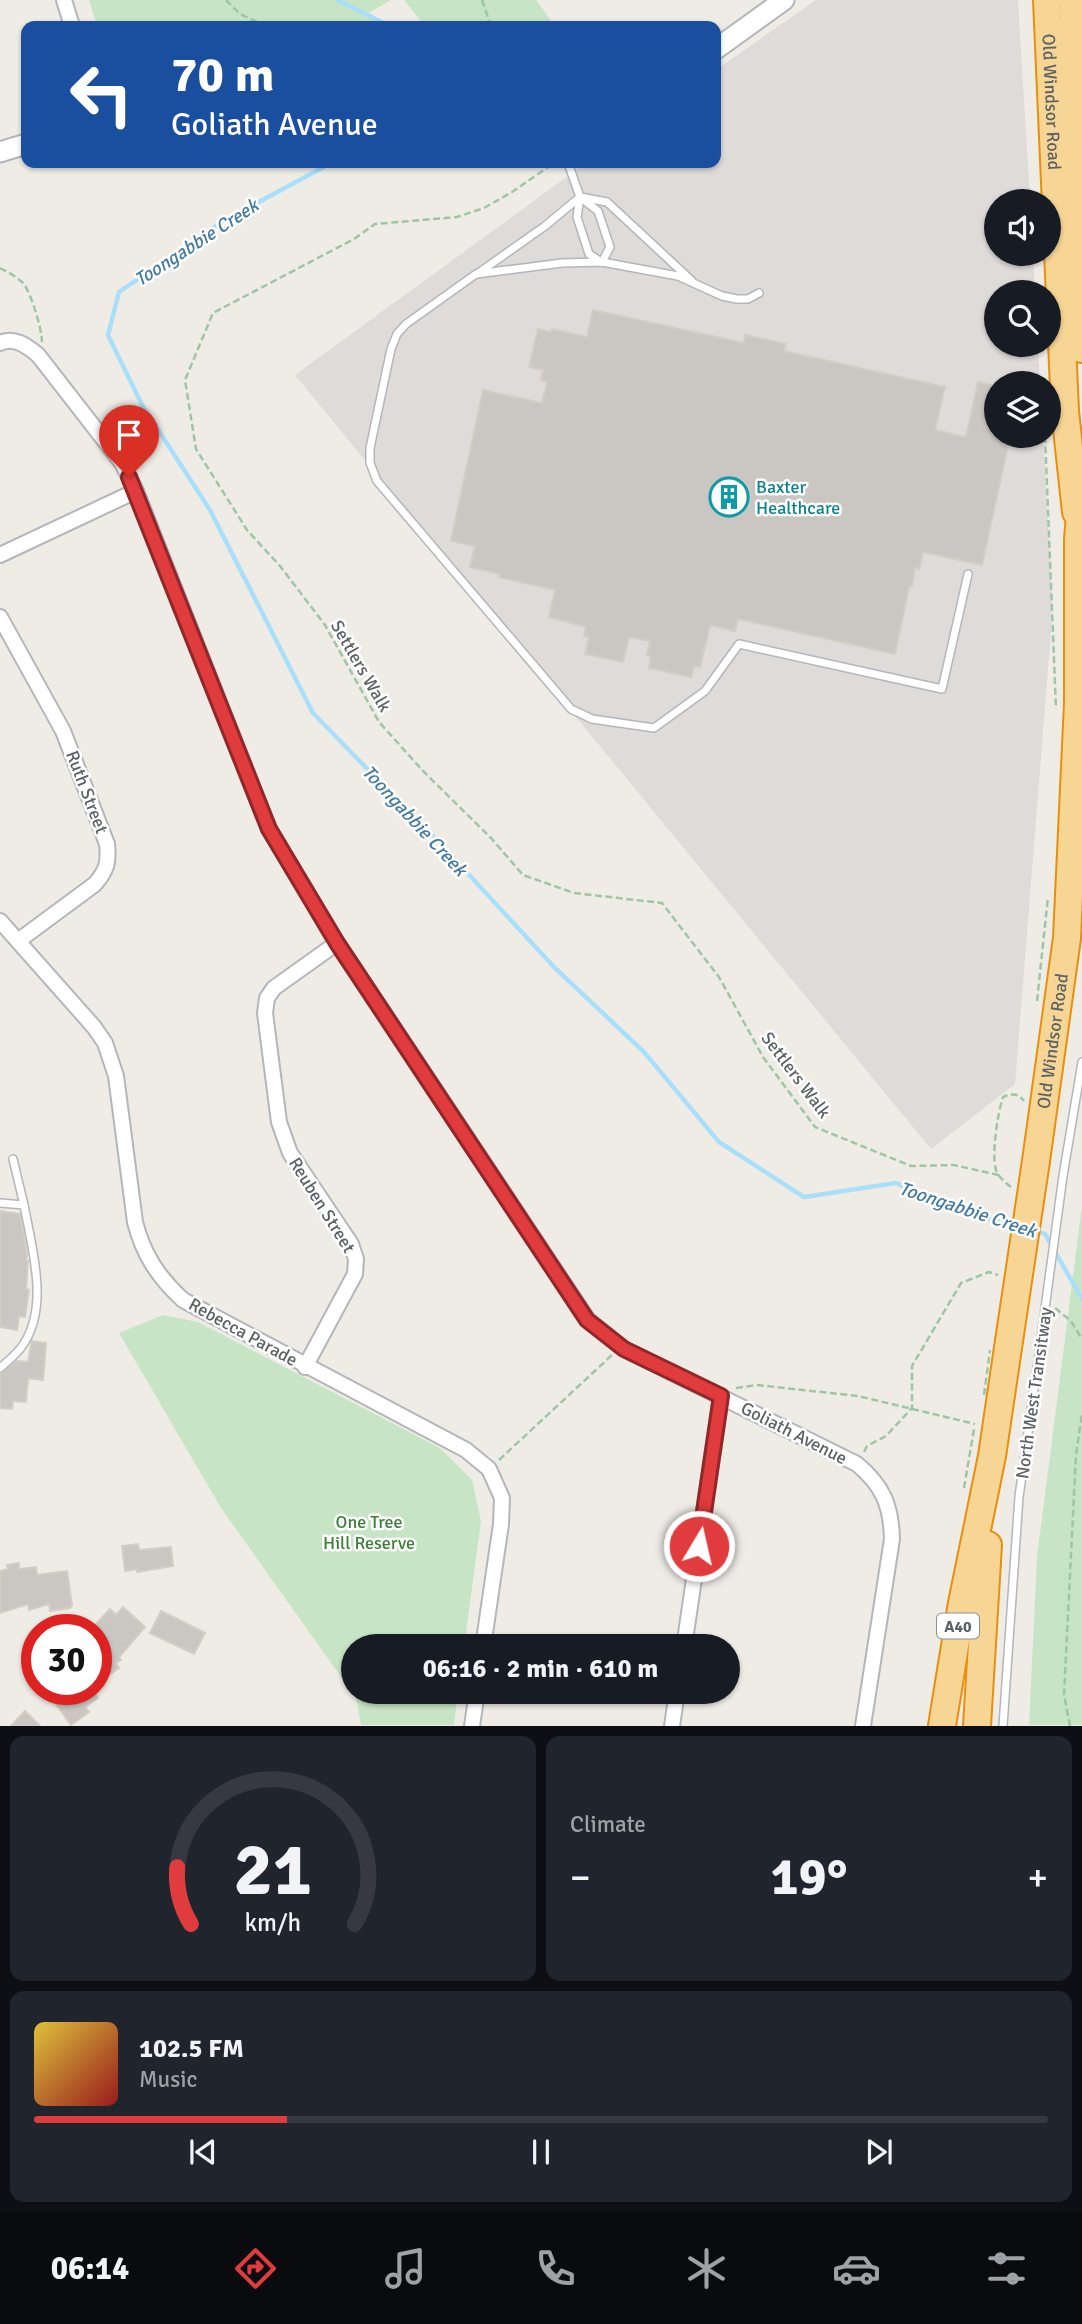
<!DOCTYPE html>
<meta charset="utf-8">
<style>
:root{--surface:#171b24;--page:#20242c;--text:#f1f3f6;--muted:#9ea1a6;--line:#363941;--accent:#e03b3d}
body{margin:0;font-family:Signika,sans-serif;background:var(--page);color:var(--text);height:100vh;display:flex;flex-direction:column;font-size:26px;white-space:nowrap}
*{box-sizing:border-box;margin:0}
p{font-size:23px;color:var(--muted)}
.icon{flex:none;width:38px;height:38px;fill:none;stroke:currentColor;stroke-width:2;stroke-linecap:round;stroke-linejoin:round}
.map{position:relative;height:1726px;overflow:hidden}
.panel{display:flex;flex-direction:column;gap:10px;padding:10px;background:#0d0f14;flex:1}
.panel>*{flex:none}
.banner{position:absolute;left:21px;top:21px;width:700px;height:147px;border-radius:14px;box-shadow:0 2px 5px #0004;background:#1a4fa0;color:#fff;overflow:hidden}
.fabs{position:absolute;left:984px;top:189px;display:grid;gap:14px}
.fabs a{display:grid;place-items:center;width:77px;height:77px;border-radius:50%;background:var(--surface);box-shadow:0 2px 5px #0004;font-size:35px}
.speed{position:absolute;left:21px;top:1614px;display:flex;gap:14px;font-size:35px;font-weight:700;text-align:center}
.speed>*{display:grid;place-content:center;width:91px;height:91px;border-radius:50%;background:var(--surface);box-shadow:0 2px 5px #0004;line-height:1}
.speed .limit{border:10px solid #d22;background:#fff;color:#111}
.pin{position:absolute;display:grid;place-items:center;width:60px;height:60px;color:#fff;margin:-72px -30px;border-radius:50% 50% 50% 0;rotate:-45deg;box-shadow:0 0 7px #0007}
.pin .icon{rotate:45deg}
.me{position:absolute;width:77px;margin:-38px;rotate:9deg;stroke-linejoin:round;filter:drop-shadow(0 0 5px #0008)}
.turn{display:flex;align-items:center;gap:24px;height:147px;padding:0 35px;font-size:32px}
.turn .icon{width:91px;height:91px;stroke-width:2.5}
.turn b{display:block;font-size:49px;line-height:60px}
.big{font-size:52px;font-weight:700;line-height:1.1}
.panel .widget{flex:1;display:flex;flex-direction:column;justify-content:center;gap:10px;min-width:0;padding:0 24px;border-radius:14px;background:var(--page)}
.panel .dial{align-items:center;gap:0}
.dial svg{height:182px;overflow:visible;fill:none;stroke:var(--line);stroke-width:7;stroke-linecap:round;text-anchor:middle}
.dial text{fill:var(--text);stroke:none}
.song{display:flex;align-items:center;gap:21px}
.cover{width:84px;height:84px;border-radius:10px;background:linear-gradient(135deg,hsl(50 70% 55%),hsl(0 70% 35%))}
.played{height:7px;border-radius:4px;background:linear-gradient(90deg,var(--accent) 25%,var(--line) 25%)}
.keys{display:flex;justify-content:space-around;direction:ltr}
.heat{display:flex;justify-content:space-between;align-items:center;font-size:38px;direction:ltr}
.panel .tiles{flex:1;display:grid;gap:10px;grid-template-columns:1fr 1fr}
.widget:last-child{grid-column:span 2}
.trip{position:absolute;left:341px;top:1634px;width:399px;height:70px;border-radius:35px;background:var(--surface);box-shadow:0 2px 5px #0004;font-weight:700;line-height:70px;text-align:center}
.tab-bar{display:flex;height:112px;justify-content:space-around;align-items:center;background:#090b0e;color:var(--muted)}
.tab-bar .icon{width:49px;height:49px}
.tab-bar .selected{color:var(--accent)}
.tab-bar b{font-size:32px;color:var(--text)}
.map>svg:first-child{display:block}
.industrial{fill:#dedbd8}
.green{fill:#c7e5c4}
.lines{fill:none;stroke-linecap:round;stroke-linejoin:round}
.stream{stroke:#aadffa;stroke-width:4.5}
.building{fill:#cac7c2;stroke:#d3cdc4;stroke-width:2}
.lane-casing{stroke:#b3b6ba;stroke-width:10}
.street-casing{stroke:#b3b6ba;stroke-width:18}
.secondary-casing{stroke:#b2b6ba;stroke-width:23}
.highway-casing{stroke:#e88f0d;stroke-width:30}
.path{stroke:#9ec6a5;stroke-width:2.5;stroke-dasharray:7 3.5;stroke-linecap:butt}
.lane{stroke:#fff;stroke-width:7}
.street{stroke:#fff;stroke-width:14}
.secondary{stroke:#fff;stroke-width:19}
.highway{stroke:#f7d594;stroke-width:26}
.lane-bridge-casing{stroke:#b3b6ba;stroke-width:10;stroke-linecap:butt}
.highway-bridge-casing{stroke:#e88f0d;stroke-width:30;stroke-linecap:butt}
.path-bridge{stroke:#9ec6a5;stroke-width:2.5;stroke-dasharray:7 3.5;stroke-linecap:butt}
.lane-bridge{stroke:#fff;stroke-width:7}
.highway-bridge{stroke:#f7d594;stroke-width:26}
.route-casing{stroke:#922628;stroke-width:18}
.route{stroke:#e03b3d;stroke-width:12}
.labels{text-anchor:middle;stroke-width:5;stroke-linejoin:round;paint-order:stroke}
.shield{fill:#fff;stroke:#8e9193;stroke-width:2}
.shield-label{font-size:16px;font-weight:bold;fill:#5d6265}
.street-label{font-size:18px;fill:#5d6265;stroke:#fff}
.culture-label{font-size:18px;fill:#0d838f;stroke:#fff;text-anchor:start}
.park-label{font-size:18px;fill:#3d8039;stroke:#fff}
.water-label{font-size:19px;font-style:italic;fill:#447ba3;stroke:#fff}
</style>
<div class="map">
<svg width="1082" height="1726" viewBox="0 0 1082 1726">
<rect width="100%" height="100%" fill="#efece6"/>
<polygon class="industrial" points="816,0 1018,0 1030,201 996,201 996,254 1033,254 1035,292 996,292 996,345 1038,345 1040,383 996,383 996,436 1043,436 1052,599 1051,631 1015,1084 931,1149 295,375 586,163 716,163 716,70"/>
<g class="green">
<polygon points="89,0 391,0 365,15 396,26 97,26"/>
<polygon points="404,0 536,0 555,26 425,26"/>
<polygon points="1082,1206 1082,1725 1029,1725 1037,1557"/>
<polygon points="163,1315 198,1322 440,1448 472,1480 481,1521 464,1647 354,1647 354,1692 458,1692 454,1725 361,1725 356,1698 221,1508 119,1333"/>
</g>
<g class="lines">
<g class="stream">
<polyline points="337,0 390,26"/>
<polyline points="331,163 220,223 119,292 108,335 142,405 210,510 313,713 449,853 554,967 644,1052 719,1142 804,1197 896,1183 966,1212 1018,1227"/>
<polyline points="1033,1231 1045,1234 1082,1299"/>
</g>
</g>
<g class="building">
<polygon points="593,310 744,343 745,335 786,344 784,351 945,387 935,430 966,437 978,382 996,386 996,436 1010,436 982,565 923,552 919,569 915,568 912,586 909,587 895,654 738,619 735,631 710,625 700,667 694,666 691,677 649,668 651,656 647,655 650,641 629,637 623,662 585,654 589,637 584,636 586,627 549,617 555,590 499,577 500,574 470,567 475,546 451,541 483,390 542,403 547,382 541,380 543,370 529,367 538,329 551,332 552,329 587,337"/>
<polygon points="0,1211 20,1214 27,1254 26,1261 28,1261 26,1289 29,1290 25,1317 19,1316 17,1330 0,1327"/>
<polygon points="32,1341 46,1343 43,1380 28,1378 26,1402 13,1401 12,1409 0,1408 0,1374 17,1361 28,1362"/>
<polygon points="138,1544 139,1550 171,1547 173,1566 137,1572 137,1569 125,1571 122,1546"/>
<polygon points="19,1563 19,1569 36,1567 37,1575 67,1571 72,1605 70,1608 50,1611 49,1604 29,1610 28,1604 0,1613 0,1571 8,1569 7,1565"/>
<polygon points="123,1607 145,1627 119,1657 121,1660 116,1663 119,1668 96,1684 96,1624 110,1609 116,1615"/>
<polygon points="161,1611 205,1633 194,1654 150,1633"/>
<polygon points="45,1689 92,1689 98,1698 85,1707 89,1712 71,1725"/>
<polygon points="25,1711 40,1726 11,1726"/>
</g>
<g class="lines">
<g class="lane-casing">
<g id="lane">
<polyline points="568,163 580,197 577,217 589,254 601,262"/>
<polyline points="580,197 607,202 692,281"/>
<polyline points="581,198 598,211 610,247 602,262"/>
<polyline points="477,274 545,226 580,197"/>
<polyline points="759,293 748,299 737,299 722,296 678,276 602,262 562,263 476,274 406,324 397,334 391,349 370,448 370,463 377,481 571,709 592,719 654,728 705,691 739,644 942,689 968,574"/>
<polyline points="13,1159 24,1205"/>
<polyline points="1063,1176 1082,1062"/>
<path d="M 0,1203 L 24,1205 C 32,1249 51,1310 20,1349 C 14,1356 7,1362 0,1368"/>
<polyline points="1003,1726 1019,1497 1038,1360"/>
</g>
</g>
<g class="street-casing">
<g id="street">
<polyline points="64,0 72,26"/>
<path d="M 0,343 C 14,336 27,346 38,355 L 122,463 L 136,491 L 269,829 L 337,943 L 588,1320 L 624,1349 L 857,1464 C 883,1486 891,1505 892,1539 L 863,1726"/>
<polyline points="0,555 136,491"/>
<path d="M 0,617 L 63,731 L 107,844 C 109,862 107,870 95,884 L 18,941"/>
<path d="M 0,921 L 94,1027 L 105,1043 L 116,1076 L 135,1222 C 143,1254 158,1277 183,1300 L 466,1450 L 489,1469 L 502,1498 L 501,1524 L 483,1647"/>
<polyline points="305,1367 355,1274 356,1259 351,1244 290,1153 279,1122 265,1013 267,998 274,988 337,943"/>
<polyline points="684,1647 721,1396"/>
<polyline points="472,1726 477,1692"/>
<polyline points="672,1726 677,1692"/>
</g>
</g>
<g class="secondary-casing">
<g id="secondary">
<polyline points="716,49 784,0"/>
<polyline points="0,152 26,144"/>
</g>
</g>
<g class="highway-casing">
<g id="highway">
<path id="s1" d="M 1047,0 L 1065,411 L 1076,512"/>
<polyline points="1073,0 1082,349"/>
<path id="s2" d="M 1036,1161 L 1067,938 L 1078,703 L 1078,539 L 1082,492"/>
<polyline points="942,1726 962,1603 992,1456 1009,1341"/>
<polyline points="977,1726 988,1545"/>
</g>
</g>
<g class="path">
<polyline points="226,0 240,14 266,26"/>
<polyline points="482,0 491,26"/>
<polyline points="546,163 548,167 512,192 484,208 457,217 375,224 354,239 213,313 185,380 196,449 247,530 280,566 325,625 379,722 423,771 491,838 523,875 574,893 662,903 719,977 763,1057 815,1127 911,1166 954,1165 999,1175"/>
<path d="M 0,268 C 8,272 17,277 23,283 C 31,292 42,330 42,342"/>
<polyline points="1045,436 1056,709"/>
<polyline points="1037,1001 1048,897"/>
<path d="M 1011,1187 C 1006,1183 999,1178 996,1170 C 991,1155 998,1112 1003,1097 C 1012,1093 1018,1093 1024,1101"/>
<polyline points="1055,1308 1071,1321 1082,1339"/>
<polyline points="736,1388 757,1385 858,1396 975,1424"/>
<polyline points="864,1452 867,1446 886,1436 912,1408 912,1366 961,1283 989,1272 998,1275"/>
<polyline points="499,1460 612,1355"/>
<polyline points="964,1488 974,1429"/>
<polyline points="1070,1726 1064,1695 1076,1455 1082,1413"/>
</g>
<use href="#lane" class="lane"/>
<use href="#street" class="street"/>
<use href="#secondary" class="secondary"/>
<use href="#highway" class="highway"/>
<g class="lane-bridge-casing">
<polyline id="lane-bridge" points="1038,1360 1063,1176"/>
</g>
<g class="highway-bridge-casing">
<polyline id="highway-bridge" points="1009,1341 1036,1161"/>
</g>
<polyline class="path-bridge" points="984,1395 990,1350"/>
<use href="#lane-bridge" class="lane-bridge"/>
<use href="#highway-bridge" class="highway-bridge"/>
</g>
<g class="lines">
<g class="route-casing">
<polyline id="route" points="129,477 269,829 337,943 587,1320 624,1349 721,1396 699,1546"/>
</g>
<use href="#route" class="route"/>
</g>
<defs>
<g id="building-ring" transform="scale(2.0125)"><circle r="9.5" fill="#fff" stroke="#0f9aa8" stroke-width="1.5"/><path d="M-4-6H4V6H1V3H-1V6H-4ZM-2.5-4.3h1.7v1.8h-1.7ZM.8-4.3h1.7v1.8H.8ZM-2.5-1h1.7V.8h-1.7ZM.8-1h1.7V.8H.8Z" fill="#0f9aa8"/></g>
</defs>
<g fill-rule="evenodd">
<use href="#building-ring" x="729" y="497"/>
</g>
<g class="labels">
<rect class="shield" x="937" y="1613.5" width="42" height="25" rx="5"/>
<g class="shield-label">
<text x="958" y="1632">A40</text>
</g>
<g class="street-label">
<text dy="6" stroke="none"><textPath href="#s1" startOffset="102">Old Windsor Road</textPath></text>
<text transform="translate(361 666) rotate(60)" y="6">Settlers Walk</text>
<text transform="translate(87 792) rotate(69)" y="6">Ruth Street</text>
<text dy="6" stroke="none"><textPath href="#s2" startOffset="121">Old Windsor Road</textPath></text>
<text transform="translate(796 1075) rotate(53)" y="6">Settlers Walk</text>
<text transform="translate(322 1205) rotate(58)" y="6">Reuben Street</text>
<text transform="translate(243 1332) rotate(29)" y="6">Rebecca Parade</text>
<text transform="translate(1034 1393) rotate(-82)" y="6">North West Transitway</text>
<text transform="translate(794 1433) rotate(27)" y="6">Goliath Avenue</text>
</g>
<g class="culture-label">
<text x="756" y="493">Baxter<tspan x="756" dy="21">Healthcare</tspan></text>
</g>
<g class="park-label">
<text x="369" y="1528">One Tree<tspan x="369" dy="21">Hill Reserve</tspan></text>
</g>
<g class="water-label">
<text transform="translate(196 242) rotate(-33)" y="7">Toongabbie Creek</text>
<text transform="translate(415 820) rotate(47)" y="7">Toongabbie Creek</text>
<text transform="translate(968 1209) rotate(18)" y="7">Toongabbie Creek</text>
</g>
</g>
</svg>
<div class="fabs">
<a><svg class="icon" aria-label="sound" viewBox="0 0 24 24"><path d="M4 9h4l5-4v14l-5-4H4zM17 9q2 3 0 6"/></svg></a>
<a><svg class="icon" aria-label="search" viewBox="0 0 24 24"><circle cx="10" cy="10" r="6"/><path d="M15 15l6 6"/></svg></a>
<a><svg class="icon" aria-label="layers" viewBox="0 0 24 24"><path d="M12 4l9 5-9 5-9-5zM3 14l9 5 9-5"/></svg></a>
</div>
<div class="speed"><div class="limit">30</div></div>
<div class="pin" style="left:129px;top:477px;background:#d93025"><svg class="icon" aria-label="arrive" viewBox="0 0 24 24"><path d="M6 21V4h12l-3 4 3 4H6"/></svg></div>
<svg class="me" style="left:699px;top:1546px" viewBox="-20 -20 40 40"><circle r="17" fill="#e03b3d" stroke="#fff" stroke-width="3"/><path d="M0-11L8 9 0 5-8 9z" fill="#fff"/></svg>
<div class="trip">06:16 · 2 min · 610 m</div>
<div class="banner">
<div class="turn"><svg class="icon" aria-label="left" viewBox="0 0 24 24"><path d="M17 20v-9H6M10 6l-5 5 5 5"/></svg><div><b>70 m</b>Goliath Avenue</div></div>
</div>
</div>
<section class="panel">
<div class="tiles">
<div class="widget dial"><svg viewBox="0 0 100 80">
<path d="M14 69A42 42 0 1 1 86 69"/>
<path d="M14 69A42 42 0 0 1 8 44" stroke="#e03b3d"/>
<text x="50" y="56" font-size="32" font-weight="700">21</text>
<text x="50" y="72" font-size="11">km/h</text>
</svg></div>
<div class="widget"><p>Climate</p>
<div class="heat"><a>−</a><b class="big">19°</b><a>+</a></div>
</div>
<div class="widget">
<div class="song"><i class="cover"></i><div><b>102.5 FM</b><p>Music</p></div></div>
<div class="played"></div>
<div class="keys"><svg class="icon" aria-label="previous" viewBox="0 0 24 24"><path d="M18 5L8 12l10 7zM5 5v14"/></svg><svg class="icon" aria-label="pause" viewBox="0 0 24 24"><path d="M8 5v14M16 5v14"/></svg><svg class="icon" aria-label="next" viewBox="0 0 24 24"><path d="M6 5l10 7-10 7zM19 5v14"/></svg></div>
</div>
</div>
</section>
<nav class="tab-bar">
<b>06:14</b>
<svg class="icon selected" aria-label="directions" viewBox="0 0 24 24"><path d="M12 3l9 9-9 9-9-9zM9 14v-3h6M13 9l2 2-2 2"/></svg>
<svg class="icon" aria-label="music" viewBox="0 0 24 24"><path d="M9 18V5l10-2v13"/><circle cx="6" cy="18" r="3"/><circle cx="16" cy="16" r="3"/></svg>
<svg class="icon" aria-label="phone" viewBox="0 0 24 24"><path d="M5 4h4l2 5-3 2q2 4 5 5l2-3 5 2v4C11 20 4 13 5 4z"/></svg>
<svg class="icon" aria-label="climate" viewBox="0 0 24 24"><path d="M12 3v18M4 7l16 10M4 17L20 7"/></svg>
<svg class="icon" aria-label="car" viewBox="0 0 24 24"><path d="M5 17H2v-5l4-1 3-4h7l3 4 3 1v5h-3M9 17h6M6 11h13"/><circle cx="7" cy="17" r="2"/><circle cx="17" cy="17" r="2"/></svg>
<svg class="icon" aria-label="filters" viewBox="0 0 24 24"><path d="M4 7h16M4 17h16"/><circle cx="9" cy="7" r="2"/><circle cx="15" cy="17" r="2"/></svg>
</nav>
